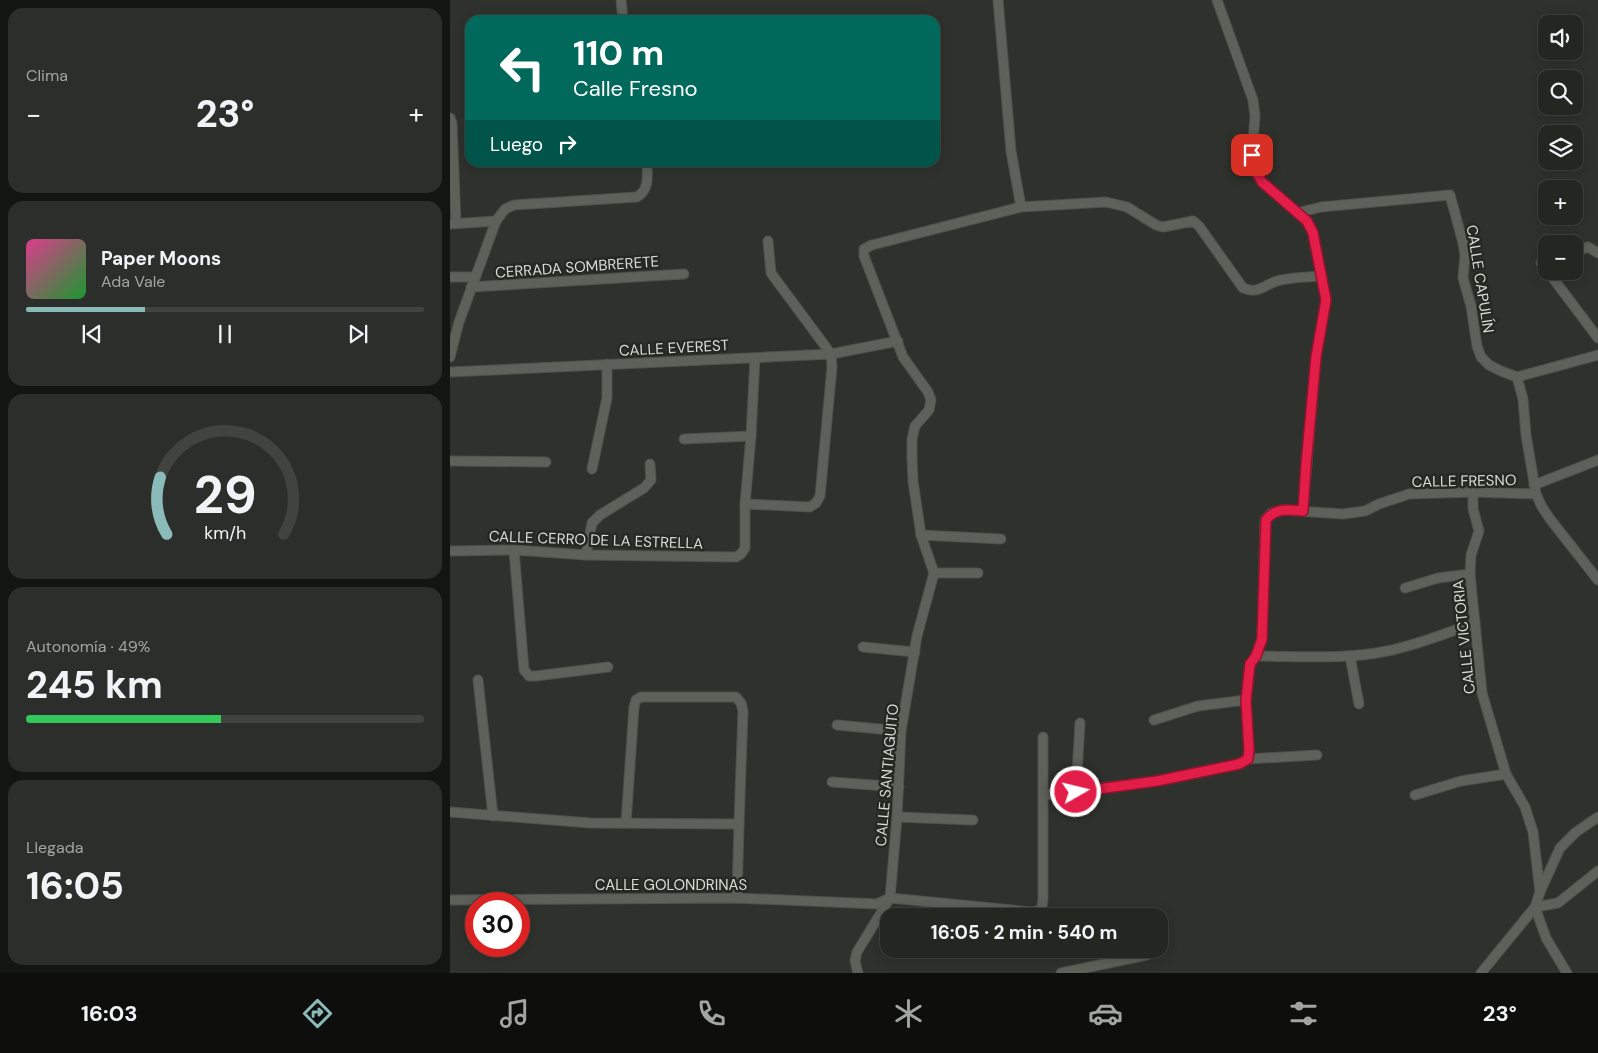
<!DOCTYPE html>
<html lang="es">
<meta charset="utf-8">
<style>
:root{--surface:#232621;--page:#2b2e2a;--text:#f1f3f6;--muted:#a3a5a5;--line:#40433f;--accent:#8bbbb9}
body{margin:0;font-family:"DM Sans",sans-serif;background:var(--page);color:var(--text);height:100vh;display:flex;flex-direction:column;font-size:19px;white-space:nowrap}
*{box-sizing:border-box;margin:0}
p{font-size:16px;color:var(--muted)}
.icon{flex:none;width:28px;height:28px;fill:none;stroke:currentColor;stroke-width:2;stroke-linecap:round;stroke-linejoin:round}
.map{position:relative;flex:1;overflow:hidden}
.side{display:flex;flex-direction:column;gap:8px;padding:8px;background:#131512;width:450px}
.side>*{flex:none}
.banner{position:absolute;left:15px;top:15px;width:475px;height:152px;border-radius:15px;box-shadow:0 2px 12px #0003,0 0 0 1px var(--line);background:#00695c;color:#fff;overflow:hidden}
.buttons{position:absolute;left:1088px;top:15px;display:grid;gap:10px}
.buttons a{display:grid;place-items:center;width:45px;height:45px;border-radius:10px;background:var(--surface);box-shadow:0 2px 12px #0003,0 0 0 1px var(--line);font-size:25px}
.speed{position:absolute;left:15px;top:892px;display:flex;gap:10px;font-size:25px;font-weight:700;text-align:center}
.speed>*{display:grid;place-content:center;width:65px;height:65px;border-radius:50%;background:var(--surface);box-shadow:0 2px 12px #0003,0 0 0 1px var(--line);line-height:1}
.speed .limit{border:8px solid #d22;background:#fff;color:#111}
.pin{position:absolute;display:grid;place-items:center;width:42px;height:42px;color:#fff;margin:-21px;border-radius:10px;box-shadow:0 2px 8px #0006}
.me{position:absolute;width:55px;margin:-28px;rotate:82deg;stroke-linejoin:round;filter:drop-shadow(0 0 4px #0008)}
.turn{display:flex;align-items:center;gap:18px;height:105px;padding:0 25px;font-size:22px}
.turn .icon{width:65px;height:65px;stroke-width:2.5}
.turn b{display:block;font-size:35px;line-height:42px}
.then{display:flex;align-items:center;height:48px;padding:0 25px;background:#0003;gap:10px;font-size:19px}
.big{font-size:38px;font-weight:700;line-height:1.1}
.side .card{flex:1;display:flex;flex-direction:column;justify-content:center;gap:8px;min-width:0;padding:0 18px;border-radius:15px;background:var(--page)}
.side .dial{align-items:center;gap:0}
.dial svg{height:130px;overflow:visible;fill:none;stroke:var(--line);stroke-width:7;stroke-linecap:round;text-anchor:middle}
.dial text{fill:var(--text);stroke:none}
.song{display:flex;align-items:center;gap:15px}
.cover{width:60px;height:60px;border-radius:8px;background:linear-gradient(135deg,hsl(330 70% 55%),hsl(130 70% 35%))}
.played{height:5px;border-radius:2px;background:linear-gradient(90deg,var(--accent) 30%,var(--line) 30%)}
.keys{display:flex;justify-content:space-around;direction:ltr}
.heat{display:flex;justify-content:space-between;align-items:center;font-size:28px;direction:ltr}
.charge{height:8px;border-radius:4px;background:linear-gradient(90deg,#34c759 49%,var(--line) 0)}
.trip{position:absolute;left:430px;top:908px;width:288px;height:50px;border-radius:15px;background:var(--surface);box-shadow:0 2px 12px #0003,0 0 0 1px var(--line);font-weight:700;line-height:50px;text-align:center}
.tab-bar{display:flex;height:80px;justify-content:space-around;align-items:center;background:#0e0f0d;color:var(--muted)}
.tab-bar .icon{width:35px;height:35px}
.tab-bar .active{color:var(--accent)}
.tab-bar b{font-size:22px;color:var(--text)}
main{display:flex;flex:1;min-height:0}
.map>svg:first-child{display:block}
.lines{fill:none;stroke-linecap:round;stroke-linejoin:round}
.street-casing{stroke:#4f504b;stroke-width:11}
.street{stroke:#5e605a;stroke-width:9}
.route-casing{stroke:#92132f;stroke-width:12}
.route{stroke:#e11d48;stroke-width:9}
.labels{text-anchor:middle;stroke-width:5;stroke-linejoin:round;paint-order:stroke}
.street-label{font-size:15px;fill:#dbdcd8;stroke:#262822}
</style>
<main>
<section class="side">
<div class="card"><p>Clima</p>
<div class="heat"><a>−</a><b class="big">23°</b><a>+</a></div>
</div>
<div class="card">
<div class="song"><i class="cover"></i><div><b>Paper Moons</b><p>Ada Vale</p></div></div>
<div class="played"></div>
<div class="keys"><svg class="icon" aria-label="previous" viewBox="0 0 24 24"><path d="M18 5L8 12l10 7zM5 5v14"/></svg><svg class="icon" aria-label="pause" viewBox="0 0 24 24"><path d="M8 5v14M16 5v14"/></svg><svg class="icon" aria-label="next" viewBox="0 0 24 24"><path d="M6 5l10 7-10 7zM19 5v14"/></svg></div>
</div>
<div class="card dial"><svg viewBox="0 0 100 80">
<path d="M14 69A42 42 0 1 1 86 69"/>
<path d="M14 69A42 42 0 0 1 10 34" stroke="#8bbbb9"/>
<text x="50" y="56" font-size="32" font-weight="700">29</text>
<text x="50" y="72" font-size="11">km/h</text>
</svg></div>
<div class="card"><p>Autonomía · 49%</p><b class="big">245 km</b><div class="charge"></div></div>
<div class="card"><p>Llegada</p><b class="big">16:05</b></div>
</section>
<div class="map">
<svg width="1148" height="973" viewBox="0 0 1148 973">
<rect width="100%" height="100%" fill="#2f322c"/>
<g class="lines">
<g class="street-casing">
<g id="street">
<polyline points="171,0 173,20"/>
<polyline points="548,0 561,151 571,207"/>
<polyline points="767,0 803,100 805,116 802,155 805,170 812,182 857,221 863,233 876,300 866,357 853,511"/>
<polyline points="0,118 2,123 6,223"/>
<polyline points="847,213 871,207 1000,195 1013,243 1015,255 1013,278 1021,306 1027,346 1031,357 1039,365 1051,371 1067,377 1073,399 1076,435 1086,494 1092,507 1100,519 1148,580"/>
<polyline points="0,224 46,221"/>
<polyline points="1124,252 1138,247 1148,253"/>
<polyline points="1091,263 1096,261"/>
<polyline points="1099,273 1148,338"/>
<polyline points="0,277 25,277"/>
<polyline points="21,287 234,274"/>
<path d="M 0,357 L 9,322 L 46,221 L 55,209 L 64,205 L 187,197 C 200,189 197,176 197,162"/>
<polyline points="0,372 381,354 448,341"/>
<polyline points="1067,377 1148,355"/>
<polyline points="234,439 301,436"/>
<polyline points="0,461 96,462"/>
<polyline points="142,469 157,398 157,364"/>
<polyline points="1084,485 1148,460"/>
<polyline points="1023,492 1023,509 1029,531 1021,555 1020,574 1032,693 1056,774 1075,807 1083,832 1090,892"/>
<polyline points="295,504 360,507 366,503 370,496 382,367 381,354 321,273 318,241"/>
<polyline points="471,535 551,539"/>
<polyline points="64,550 74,670 79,676 86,676 158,667"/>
<polyline points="0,551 64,550 136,555 286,557 291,554 295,548 295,504 301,436 305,358"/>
<polyline points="136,555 142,523 150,515 194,488 201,480 200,464"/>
<path d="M 484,573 L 471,535 L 463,481 L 462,459 L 462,439 L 465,426 L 479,410 L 481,400 L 478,392 L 453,357 L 414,256 L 414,249 L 422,245 L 571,207 L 656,202 L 677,207 L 706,225 L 713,227 L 743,221 L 749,226 L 793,288 C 810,295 815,283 831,280 C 844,277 858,277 871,276"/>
<polyline points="484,573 528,573"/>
<polyline points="955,588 988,578 1020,574"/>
<polyline points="413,647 465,652"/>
<path d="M 806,656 C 849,656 895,660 937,651 C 968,645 996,633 1025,623"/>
<polyline points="900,656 909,704"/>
<polyline points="28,680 43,816"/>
<polyline points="704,720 748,706 796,700"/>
<polyline points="387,725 451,731"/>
<polyline points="798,759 799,750 796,700 800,664 806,656 812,639 815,520 821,513 832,510 893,514 915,511 929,504 959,494 1023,492 1086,494"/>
<polyline points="382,782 449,787"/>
<polyline points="626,791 630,723"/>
<polyline points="594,795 707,781 789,764 798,759 867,755"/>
<polyline points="965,795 1011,781 1056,774"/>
<polyline points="0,812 140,823 289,824"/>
<polyline points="447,817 523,820"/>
<polyline points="176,823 184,707 186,700 191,697 286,697 291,703 293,711 289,824 287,898"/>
<polyline points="0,900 287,898 427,904 440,898 582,912 588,911 592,907 593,899 593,737"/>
<polyline points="408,973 405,961 407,952 440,898 447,817 451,731 467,636 484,573"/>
<polyline points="611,973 697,955"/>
<polyline points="1031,973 1085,907 1090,892 1110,848 1126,832 1148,817"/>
<polyline points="1117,973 1096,938 1085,907 1108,903 1148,871"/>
</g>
</g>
<use href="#street" class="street"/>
</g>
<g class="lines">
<g class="route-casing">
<path id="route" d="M 626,792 L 707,781 L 789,764 L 798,759 L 799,750 L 796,700 L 800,664 L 806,656 L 812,639 L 816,520 C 826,507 838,510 853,511 L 856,465 L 866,357 L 876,300 L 863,233 L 857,221 L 812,182 L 805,170 L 802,155"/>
</g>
<use href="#route" class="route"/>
</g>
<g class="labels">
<g class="street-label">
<text transform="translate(127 267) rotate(-4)" y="5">CERRADA SOMBRERETE</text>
<text transform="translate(1030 279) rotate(81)" y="5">CALLE CAPULÍN</text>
<text transform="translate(224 348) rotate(-3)" y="5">CALLE EVEREST</text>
<text transform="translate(1014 481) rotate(-1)" y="5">CALLE FRESNO</text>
<text transform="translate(146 540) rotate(2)" y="5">CALLE CERRO DE LA ESTRELLA</text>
<text transform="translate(1014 637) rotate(-96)" y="5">CALLE VICTORIA</text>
<text transform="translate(437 775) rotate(-85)" y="5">CALLE SANTIAGUITO</text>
<text x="221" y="890">CALLE GOLONDRINAS</text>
</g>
</g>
</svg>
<div class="buttons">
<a><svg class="icon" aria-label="sound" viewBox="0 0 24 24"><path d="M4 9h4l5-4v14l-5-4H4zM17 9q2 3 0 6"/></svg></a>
<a><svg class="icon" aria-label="search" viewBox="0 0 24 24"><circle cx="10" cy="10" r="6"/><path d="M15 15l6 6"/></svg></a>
<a><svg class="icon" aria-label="layers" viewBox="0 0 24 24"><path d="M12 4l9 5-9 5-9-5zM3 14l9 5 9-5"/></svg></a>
<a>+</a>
<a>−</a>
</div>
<div class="speed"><div class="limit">30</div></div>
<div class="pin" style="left:802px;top:155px;background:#d93025"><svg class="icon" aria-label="arrive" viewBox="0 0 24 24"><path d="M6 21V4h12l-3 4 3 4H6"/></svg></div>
<svg class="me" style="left:626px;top:792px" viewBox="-20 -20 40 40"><circle r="17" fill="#e11d48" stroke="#fff" stroke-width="3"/><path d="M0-11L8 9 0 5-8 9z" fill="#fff"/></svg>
<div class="trip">16:05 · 2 min · 540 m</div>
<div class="banner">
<div class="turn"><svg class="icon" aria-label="left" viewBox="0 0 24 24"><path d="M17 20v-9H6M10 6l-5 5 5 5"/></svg><div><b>110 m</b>Calle Fresno</div></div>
<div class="then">Luego<svg class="icon" aria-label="right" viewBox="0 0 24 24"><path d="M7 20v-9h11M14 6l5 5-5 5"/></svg></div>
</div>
</div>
</main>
<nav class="tab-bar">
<b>16:03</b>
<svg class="icon active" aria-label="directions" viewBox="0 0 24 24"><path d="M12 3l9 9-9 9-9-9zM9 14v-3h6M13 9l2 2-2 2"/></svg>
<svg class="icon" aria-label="music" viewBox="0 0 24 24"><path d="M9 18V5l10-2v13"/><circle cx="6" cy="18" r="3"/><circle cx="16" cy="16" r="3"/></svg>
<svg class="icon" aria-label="phone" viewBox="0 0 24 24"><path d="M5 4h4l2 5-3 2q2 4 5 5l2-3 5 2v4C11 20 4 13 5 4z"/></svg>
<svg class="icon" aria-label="climate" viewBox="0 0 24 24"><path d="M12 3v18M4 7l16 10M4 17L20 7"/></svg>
<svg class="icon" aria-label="car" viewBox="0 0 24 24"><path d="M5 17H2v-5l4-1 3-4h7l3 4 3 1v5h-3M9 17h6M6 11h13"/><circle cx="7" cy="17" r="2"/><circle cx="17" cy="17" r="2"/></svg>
<svg class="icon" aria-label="filters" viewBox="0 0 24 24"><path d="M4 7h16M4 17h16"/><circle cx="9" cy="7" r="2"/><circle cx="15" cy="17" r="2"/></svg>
<b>23°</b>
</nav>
